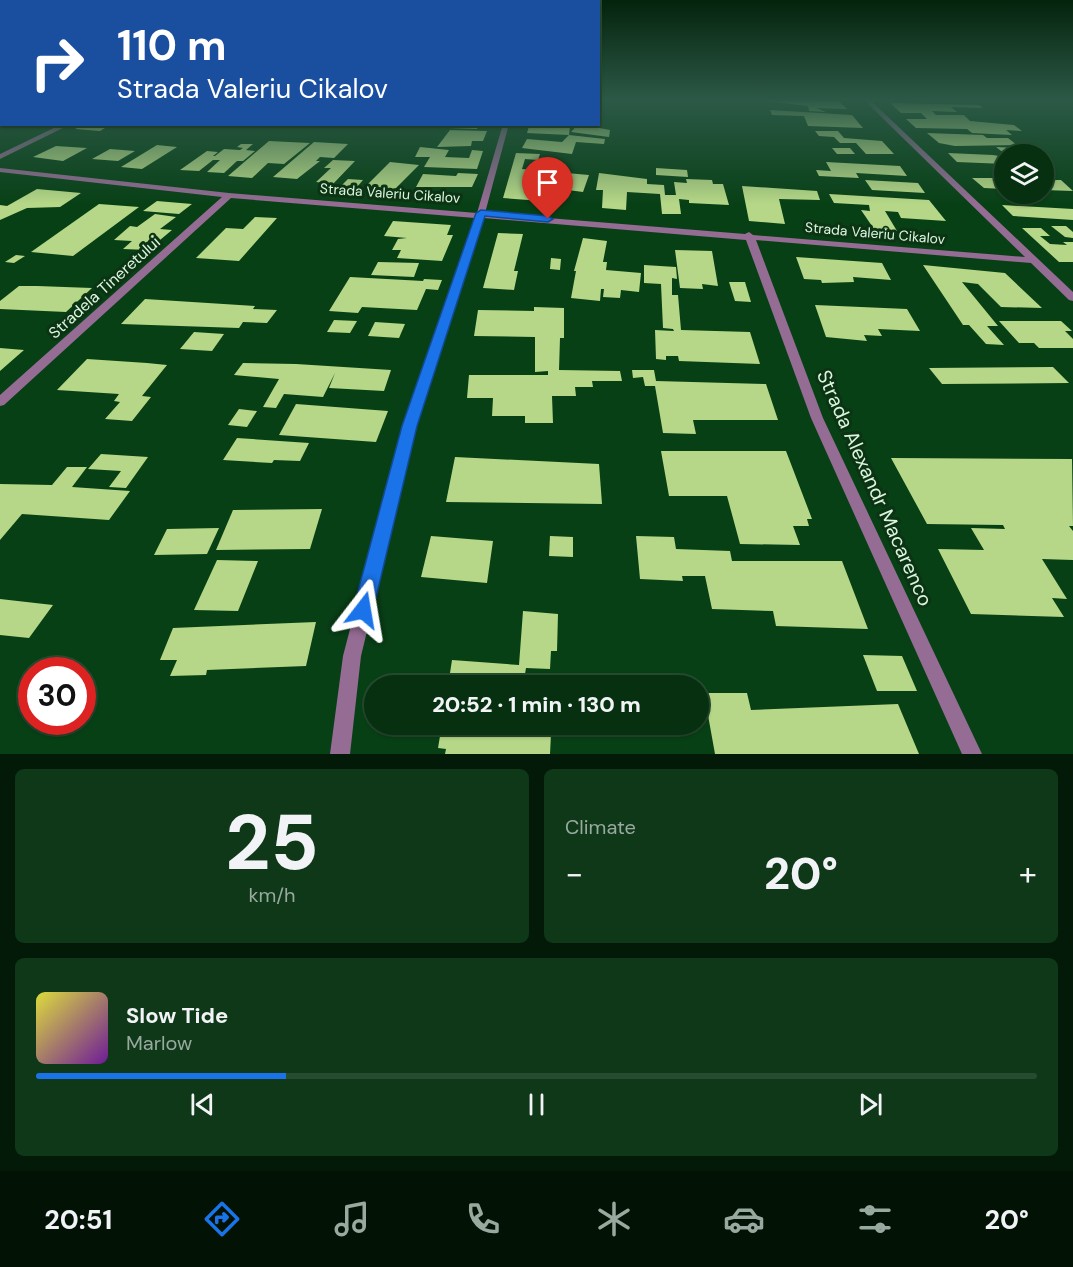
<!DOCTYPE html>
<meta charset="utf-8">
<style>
:root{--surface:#063010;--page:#0f3819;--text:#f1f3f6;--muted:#98a99f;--line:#274b30;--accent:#1a73e8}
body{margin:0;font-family:"DM Sans",sans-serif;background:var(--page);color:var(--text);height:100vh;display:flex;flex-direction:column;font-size:22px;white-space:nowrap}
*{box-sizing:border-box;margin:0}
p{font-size:20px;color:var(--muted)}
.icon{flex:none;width:33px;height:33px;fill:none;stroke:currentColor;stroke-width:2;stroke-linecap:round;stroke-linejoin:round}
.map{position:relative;height:754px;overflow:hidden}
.details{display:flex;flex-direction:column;gap:15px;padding:15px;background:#031a09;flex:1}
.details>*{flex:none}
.banner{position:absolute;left:0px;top:0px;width:600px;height:126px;box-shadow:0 2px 4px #0004,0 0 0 2px var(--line);background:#1a4fa0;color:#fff;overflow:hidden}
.buttons{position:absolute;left:994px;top:144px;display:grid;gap:12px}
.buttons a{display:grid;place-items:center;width:60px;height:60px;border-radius:50%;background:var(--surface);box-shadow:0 2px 4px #0004,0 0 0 2px var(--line);font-size:30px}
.speed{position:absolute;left:18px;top:657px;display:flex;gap:12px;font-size:30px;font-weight:700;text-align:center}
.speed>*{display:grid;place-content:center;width:78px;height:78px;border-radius:50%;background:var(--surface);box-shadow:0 2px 4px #0004,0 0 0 2px var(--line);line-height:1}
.speed .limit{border:9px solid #d22;background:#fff;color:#111}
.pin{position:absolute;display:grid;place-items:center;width:51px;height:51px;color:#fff;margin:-62px -26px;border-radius:50% 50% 50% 0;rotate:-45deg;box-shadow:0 0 6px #0007}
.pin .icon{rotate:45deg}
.me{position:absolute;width:66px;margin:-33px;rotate:14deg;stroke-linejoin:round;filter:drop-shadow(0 0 4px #0008)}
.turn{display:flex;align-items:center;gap:21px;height:126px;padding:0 18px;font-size:27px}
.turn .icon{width:78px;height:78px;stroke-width:2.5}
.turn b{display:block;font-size:42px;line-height:51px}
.big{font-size:45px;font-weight:800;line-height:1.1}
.details .card{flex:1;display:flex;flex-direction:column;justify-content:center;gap:9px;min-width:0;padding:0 21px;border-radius:9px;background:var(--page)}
.details .dial{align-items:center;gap:0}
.dial b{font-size:78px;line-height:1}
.song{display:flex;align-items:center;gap:18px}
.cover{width:72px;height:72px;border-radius:9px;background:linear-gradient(135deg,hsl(60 70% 55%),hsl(280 70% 35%))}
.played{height:6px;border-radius:3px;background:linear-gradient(90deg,var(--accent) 25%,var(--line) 25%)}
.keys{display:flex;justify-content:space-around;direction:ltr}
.heat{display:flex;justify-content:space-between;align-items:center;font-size:33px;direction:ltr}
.details .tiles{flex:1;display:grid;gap:15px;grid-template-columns:1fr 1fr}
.card:last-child{grid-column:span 2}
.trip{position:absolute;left:364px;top:675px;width:345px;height:60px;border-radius:30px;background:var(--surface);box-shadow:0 2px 4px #0004,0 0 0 2px var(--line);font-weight:800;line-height:60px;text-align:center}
.dock{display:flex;height:96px;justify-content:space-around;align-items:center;background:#021306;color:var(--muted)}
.dock .icon{width:42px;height:42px}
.dock .selected{color:var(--accent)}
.dock b{font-size:27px;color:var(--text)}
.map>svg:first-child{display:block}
.building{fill:#b5d787}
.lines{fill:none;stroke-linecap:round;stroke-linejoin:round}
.street{fill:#956c94;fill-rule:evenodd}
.route{fill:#1a73e8;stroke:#114b97;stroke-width:1.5}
.labels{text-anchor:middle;stroke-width:6;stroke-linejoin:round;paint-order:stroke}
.far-street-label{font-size:14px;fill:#dbf6dd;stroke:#0b3314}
.street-label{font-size:16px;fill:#dbf6dd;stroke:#0b3314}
.near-street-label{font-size:20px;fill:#dbf6dd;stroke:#0b3314}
</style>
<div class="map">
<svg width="1073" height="754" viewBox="0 0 1073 754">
<rect width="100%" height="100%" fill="#084016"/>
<g class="building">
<polygon points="766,99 839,101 847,109 816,108 826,112 809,111 808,106 766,101"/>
<polygon points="890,103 979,105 983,108 951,107 957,112 932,111 936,115 964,115 970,121 1014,125 1022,131 1006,130 1012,135 972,133 967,129 916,128 906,119 927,119 921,113 901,113"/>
<polygon points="770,110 852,115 863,128 808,126 804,116 772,115"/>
<polygon points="85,124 104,124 110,125 100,131 75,129"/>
<polygon points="450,124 479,124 477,129 448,128"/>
<polygon points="578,124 610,130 609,137 571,132"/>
<polygon points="529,126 570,127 569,135 527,133"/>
<polygon points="450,130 487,131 483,141 472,141 471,146 437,147"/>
<polygon points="815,131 838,131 844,138 882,141 894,154 866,154 856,143 840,143 834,137 819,136"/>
<polygon points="927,133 983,135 987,138 1008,138 1017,145 955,146 939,143"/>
<polygon points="569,135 605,139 604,144 576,142 572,154 522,148 527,139 562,142"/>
<polygon points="269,141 310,143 284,164 268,163 252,178 228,176"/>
<polygon points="314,142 348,144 334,158 320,157 316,161 320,161 297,179 273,177"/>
<polygon points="241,144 253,144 246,150 255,151 243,161 237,161 224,173 207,172 220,160 213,160 199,171 180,170 207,151 218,152 213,156 215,156 224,149 240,150 243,148 237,147"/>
<polygon points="157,145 177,147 142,169 121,167"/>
<polygon points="56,146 87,148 63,161 33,157"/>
<polygon points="420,147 449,150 445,157 469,158 472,150 483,151 477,169 424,167 430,157 415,157"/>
<polygon points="996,147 1021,148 1030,154 1005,154"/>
<polygon points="832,148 850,148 855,154 837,154"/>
<polygon points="110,149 135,151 118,161 92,159"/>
<polygon points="516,153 540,154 538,160 525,159 522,169 589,175 583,192 568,190 570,186 563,185 555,202 503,198"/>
<polygon points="948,153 993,155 1005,157 1005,164 957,162"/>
<polygon points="333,160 355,161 333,184 316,182 331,168 324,168"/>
<polygon points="390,162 419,165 394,190 365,187"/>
<polygon points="826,162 900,166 907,176 856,173 859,178 819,176 816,170 831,171"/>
<polygon points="656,168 687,170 688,177 656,175"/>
<polygon points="458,173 478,174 472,187 416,187 423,174 456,176"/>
<polygon points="599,173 647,179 647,184 664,185 665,195 676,195 674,182 687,183 686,179 712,180 713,184 723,184 729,205 689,203 689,200 679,199 681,214 662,214 660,194 627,192 626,210 602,208 603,190 596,190"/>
<polygon points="972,178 1005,178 1005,189 984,188"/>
<polygon points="348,179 363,180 357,187 341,186"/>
<polygon points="865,180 918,183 925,193 872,190"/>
<polygon points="1044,180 1061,180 1073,191 1044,190"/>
<polygon points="742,186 817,191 820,200 779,199 785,224 749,221"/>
<polygon points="37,189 81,193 60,207 27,208 0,220 0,205 7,206"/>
<polygon points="829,194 929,200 946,221 901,218 898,212 885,211 897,231 874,229 861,210 870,211 869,205 834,203"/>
<polygon points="157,201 192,204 179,214 143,211"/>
<polygon points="99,204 139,207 73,256 31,252"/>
<polygon points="1002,205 1073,209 1073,220 1013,216"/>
<polygon points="155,214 176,217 160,229 172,230 148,250 123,249 132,241 114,240 130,226 137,227"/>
<polygon points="255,217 277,218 239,261 196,258 226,228 243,229"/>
<polygon points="393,221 451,225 447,235 453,235 442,261 397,258 401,250 392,250 398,239 407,238 384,236"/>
<polygon points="1051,226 1066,226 1073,232 1073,238 1065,237"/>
<polygon points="1022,228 1041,228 1050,236 1040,236 1050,244 1067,245 1063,242 1073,242 1073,262 1059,262"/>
<polygon points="498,233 523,234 514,271 518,271 514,290 483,288"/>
<polygon points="583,238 607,241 603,262 607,262 606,270 641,273 639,292 621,290 620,298 603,297 604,289 601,289 600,301 571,298 576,271 574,271"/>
<polygon points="675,250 712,251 718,286 702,284 703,289 680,288"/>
<polygon points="16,255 25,256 14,263 5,262"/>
<polygon points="796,257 882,263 891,280 853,277 854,282 822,283 821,280 804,279"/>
<polygon points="551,258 561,259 560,270 550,269"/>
<polygon points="378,262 419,263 414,277 371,275"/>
<polygon points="644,265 676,267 677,279 672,278 672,295 678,295 681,330 750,332 760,364 679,361 678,356 666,356 666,360 656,359 655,330 674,331 673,329 663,328 661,284 644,283"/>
<polygon points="923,265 1005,273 1042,308 1001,307 978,284 962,282 998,326 987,326 1004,345 986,344 969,325 963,325"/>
<polygon points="350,277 423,281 424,279 442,280 438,290 426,289 417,310 362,307 358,313 329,311"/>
<polygon points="729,282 745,282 751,302 735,301"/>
<polygon points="19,286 37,286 92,288 66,312 0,309 0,301"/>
<polygon points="145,299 255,306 253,309 277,310 267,323 243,322 239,328 121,324"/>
<polygon points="815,305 907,309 920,331 878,329 882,336 864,335 867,341 826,337"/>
<polygon points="534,307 564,308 564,338 560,338 559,370 620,371 622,381 592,381 593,387 575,387 576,396 552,396 553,423 525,423 525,416 492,416 493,398 467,398 469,375 548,375 548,371 535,372 535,337 474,336 478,310 534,311"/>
<polygon points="334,320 357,321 350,333 327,332"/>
<polygon points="999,321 1061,321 1072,331 1065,331 1073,339 1073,348 1039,348 1034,343 1019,343"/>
<polygon points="375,322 405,324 399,338 368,336"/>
<polygon points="194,332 224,334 212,351 180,349"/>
<polygon points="0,348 24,350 0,371"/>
<polygon points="87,359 147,363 167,365 142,396 151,397 132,421 105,419 120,402 114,401 119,394 57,390"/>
<polygon points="243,363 296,364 391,370 384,391 329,388 335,373 323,397 284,394 276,408 263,407 279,379 234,375"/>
<polygon points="1053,367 1069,383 942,384 929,368"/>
<polygon points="632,370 654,370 656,381 766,384 778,420 693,420 696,434 663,433 655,386 645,386 643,377 633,378"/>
<polygon points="296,404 388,411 376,442 279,435"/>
<polygon points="239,409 257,411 247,427 228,425"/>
<polygon points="237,438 309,443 300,461 274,460 272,463 223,460"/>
<polygon points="661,451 786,451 812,519 807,519 809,526 793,526 800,545 740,544 727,496 669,496"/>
<polygon points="101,454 148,457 126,488 109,487 121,471 88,469"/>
<polygon points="455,457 599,464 602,504 446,502"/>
<polygon points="891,458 1072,459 1073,526 1069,526 1073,531 1073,560 1042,559 1067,599 1052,598 1064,617 971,614 938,549 984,550 971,528 1005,529 1003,525 927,524"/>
<polygon points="67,467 87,467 72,487 130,491 109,520 22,514 0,540 0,484 52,485"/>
<polygon points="322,509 310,549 216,550 233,510"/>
<polygon points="219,528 207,554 154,555 167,529"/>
<polygon points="431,536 493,541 487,583 421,577"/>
<polygon points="550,536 573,537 573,557 549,556"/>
<polygon points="636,536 674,537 676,549 730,551 732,561 842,561 868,629 776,626 773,611 712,609 705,576 682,576 683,581 640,579"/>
<polygon points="217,560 258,561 238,611 194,610"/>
<polygon points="0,599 53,605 29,638 0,635"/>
<polygon points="523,611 558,614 557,651 551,651 550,669 526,668 525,674 567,674 567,686 448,686 452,660 519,665"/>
<polygon points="316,622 306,666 207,670 206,675 170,676 177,660 160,660 173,628"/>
<polygon points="863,655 902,656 917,691 877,691"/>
<polygon points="704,693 747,693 751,710 898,704 919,754 715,754"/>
<polygon points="442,724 543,724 543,733 551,734 550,754 445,754 446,749 438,748"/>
</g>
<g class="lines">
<g class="street">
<polygon points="863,99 869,99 1073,292 1073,301 1069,300 1031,263 756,240 823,418 982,754 962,754 811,418 746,240 484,218 417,426 361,656 350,754 330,754 343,656 403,426 475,218 231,198 4,405 0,406 0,395 222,197 0,172 0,168 229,193 477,213 503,124 509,124 485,213 745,234 749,232 753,235 1025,257"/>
<polygon points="62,124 71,124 0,159 0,154"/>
</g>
</g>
<linearGradient id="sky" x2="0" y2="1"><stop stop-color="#04230c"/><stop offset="0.49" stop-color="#2c5947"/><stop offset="1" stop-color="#2c5947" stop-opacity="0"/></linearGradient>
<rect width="1073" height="204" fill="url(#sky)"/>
<polygon class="route" points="481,210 548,216 553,219 548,222 485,216 417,426 373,610 370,617 363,620 356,617 353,610 402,426 476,213"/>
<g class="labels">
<g class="far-street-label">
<text transform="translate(390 193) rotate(4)" y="5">Strada Valeriu Cikalov</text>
<text transform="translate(875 233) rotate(5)" y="5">Strada Valeriu Cikalov</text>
</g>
<g class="street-label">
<text transform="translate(104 287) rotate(-42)" y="6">Stradela Tineretului</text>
</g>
<g class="near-street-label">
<text transform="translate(875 488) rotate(66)" y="7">Strada Alexandr Macarenco</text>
</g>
</g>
</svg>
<div class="buttons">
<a><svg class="icon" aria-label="layers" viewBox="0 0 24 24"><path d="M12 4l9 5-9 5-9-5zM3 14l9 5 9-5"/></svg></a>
</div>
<div class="speed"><div class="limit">30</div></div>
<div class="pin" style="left:548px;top:219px;background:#d93025"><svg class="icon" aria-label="arrive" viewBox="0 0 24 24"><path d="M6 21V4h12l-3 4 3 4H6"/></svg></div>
<svg class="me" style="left:363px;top:610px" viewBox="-20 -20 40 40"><path d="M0-17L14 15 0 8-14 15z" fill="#1a73e8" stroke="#fff" stroke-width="4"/></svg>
<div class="trip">20:52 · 1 min · 130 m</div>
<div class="banner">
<div class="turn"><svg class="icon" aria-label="right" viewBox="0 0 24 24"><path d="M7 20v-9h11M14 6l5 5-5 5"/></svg><div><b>110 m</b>Strada Valeriu Cikalov</div></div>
</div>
</div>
<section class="details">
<div class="tiles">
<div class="card dial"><b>25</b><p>km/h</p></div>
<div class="card"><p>Climate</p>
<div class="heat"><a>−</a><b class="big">20°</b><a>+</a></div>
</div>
<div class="card">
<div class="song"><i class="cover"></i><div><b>Slow Tide</b><p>Marlow</p></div></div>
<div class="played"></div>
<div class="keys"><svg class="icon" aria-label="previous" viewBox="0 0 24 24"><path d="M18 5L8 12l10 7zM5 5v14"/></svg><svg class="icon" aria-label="pause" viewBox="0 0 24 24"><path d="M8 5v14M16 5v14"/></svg><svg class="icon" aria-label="next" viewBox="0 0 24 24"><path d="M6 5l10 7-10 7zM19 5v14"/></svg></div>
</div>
</div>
</section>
<nav class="dock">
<b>20:51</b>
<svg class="icon selected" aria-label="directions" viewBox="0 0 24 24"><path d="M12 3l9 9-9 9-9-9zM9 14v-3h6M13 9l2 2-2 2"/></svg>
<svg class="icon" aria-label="music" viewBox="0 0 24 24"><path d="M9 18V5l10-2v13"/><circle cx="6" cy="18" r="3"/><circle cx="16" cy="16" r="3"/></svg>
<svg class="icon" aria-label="phone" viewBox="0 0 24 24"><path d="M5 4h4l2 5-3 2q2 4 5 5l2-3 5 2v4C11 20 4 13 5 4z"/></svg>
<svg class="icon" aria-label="climate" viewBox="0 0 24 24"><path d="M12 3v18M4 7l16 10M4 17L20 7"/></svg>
<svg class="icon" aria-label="car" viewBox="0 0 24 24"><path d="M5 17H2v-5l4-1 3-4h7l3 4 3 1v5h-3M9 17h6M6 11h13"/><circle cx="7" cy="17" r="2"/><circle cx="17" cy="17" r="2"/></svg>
<svg class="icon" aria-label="filters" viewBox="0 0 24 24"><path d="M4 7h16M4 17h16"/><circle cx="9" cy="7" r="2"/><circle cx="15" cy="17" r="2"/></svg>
<b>20°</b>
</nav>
